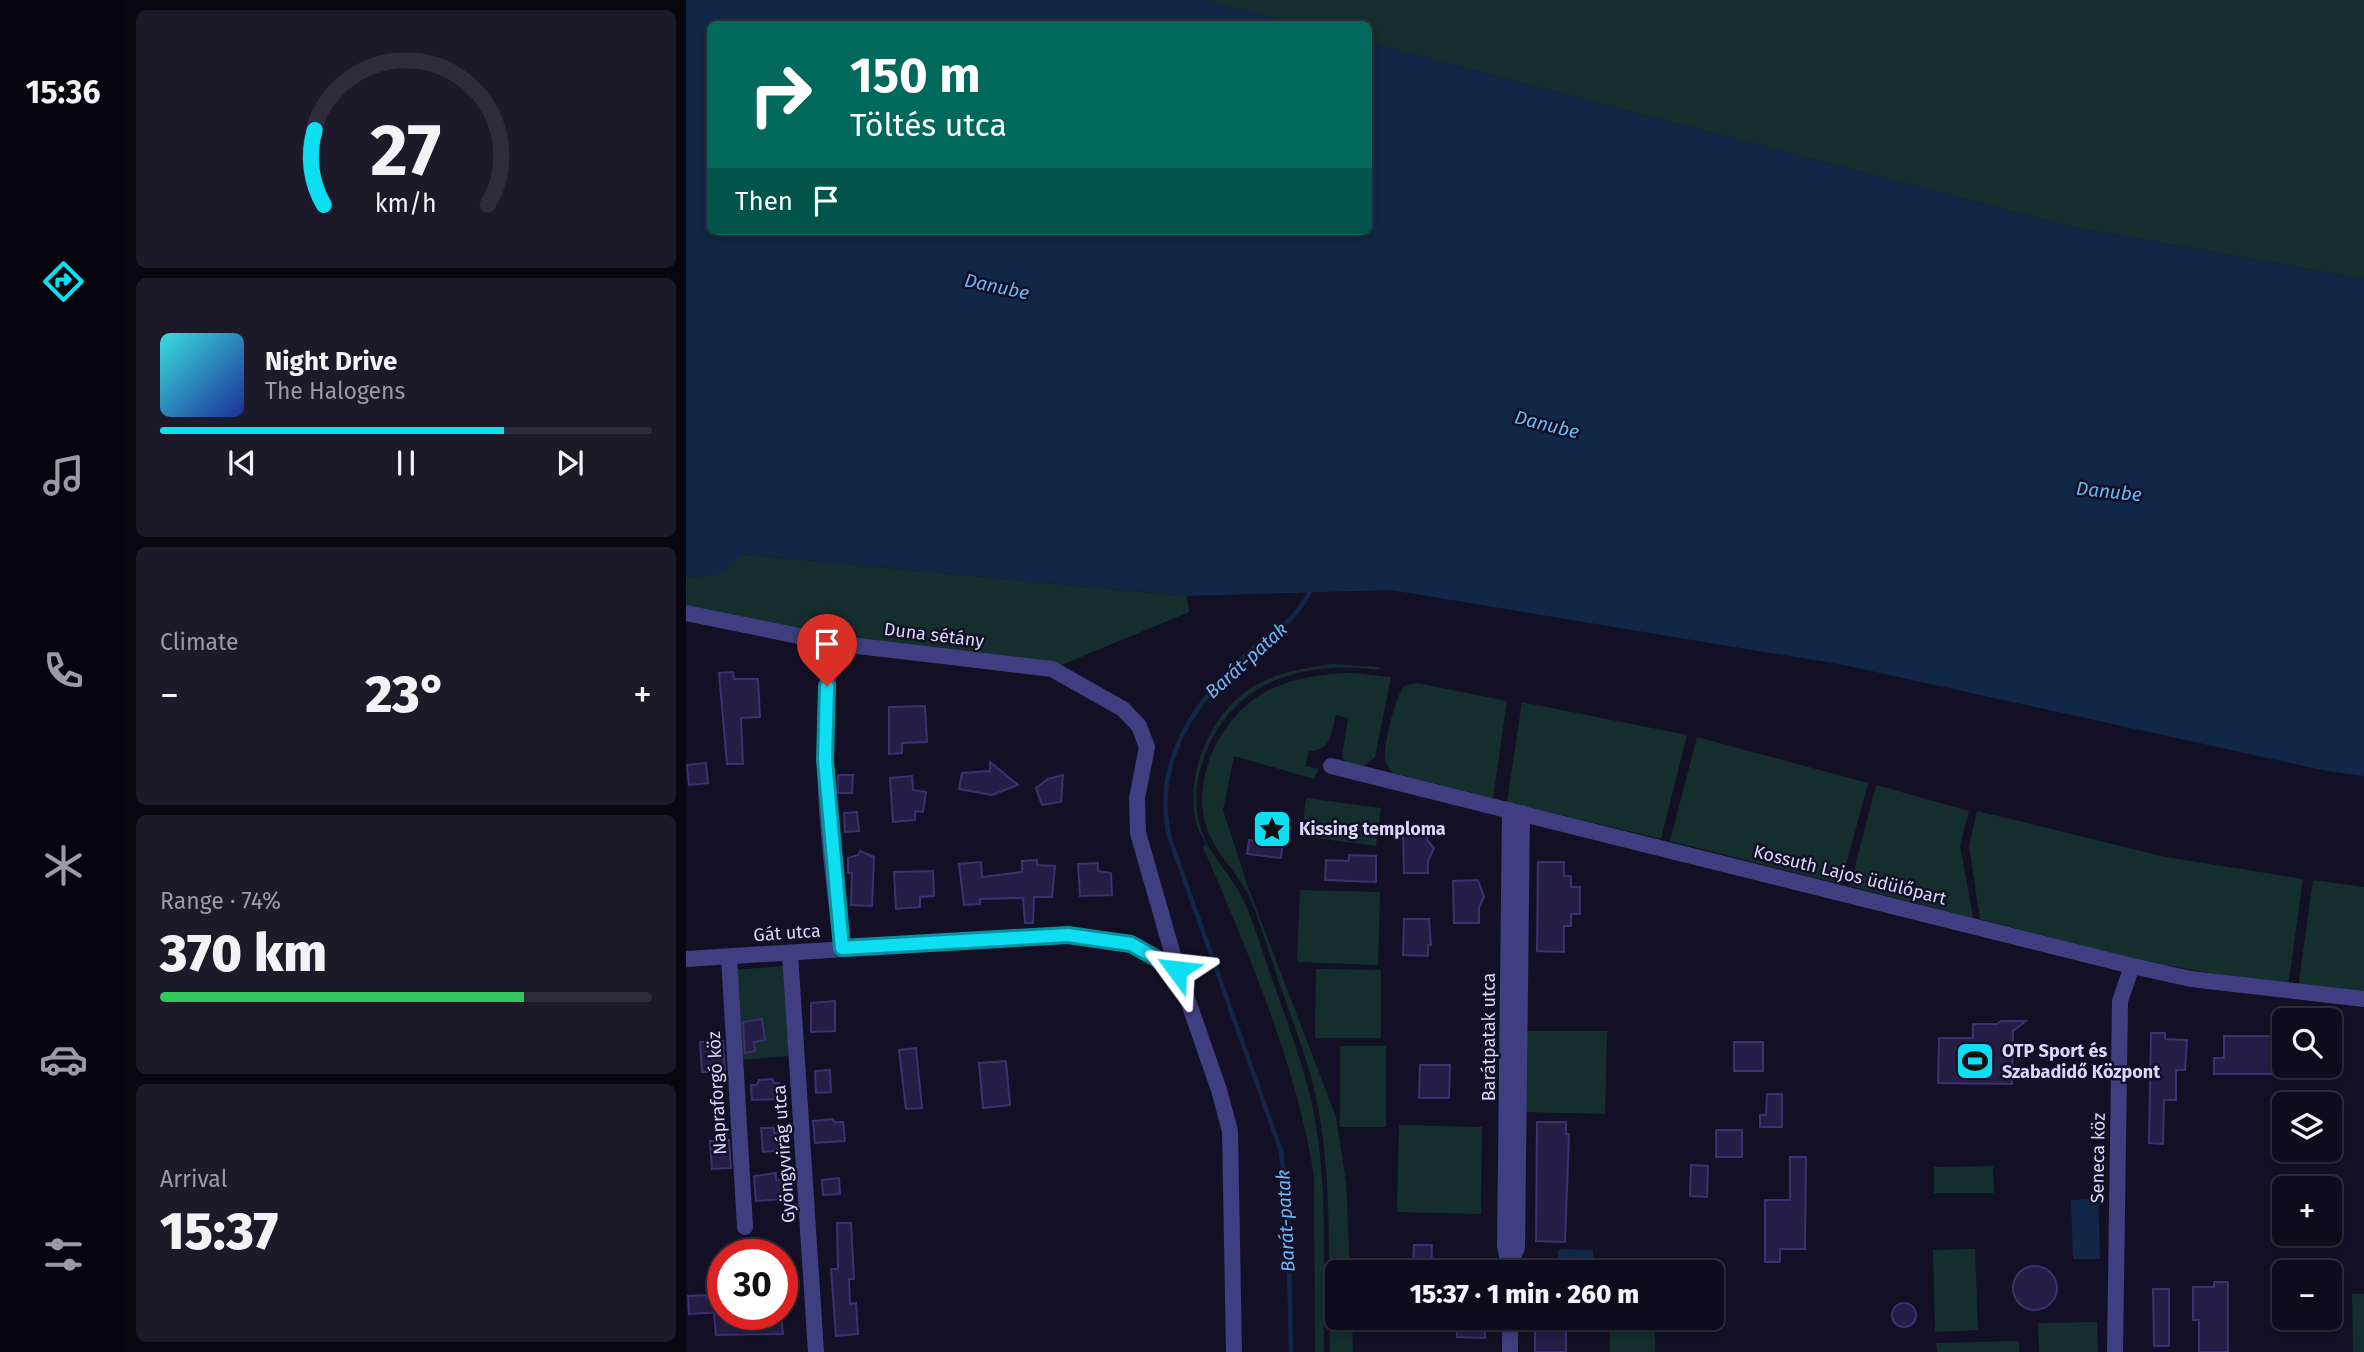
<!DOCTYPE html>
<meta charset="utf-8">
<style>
:root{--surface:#0e0c1c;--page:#1c1a29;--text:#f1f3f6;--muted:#9b9ba3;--line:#2e2c3b;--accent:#0ddef2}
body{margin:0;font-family:"Fira Sans",sans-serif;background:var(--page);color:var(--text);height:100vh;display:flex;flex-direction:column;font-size:26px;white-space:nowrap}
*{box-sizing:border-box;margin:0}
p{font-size:23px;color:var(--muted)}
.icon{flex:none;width:38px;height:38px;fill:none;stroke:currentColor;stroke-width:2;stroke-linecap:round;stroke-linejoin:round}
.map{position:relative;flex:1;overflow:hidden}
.drawer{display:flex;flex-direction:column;gap:10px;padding:10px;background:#08070f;width:560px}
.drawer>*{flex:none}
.hud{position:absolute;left:21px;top:21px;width:665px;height:214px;border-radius:10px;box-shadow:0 4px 10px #0003,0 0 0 2px var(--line);background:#00695c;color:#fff;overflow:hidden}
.controls{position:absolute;left:1586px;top:1008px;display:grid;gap:14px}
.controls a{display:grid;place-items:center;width:70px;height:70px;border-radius:10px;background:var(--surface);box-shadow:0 4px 10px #0003,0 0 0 2px var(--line);font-size:35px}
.speed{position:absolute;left:21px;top:1239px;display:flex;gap:14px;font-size:35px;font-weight:700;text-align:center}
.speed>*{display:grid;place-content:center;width:91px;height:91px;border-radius:50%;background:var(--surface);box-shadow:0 4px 10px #0003,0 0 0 2px var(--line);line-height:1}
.speed .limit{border:10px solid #d22;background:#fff;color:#111}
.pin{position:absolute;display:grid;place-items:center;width:60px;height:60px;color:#fff;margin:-72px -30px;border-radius:50% 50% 50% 0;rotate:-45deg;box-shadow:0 0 7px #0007}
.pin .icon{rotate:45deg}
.me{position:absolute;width:77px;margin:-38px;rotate:300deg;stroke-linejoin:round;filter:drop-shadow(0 0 5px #0008)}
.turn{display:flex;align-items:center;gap:24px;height:147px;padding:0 28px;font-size:32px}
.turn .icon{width:91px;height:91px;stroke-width:2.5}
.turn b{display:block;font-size:49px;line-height:60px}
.then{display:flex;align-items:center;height:66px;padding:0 28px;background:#0003;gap:14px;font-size:26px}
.big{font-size:52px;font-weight:800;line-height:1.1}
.drawer .card{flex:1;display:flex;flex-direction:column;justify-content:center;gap:10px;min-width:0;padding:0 24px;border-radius:10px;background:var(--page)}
.drawer .dial{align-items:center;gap:0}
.dial svg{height:182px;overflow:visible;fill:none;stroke:var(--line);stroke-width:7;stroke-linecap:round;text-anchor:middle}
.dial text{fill:var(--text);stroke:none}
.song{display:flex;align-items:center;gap:21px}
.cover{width:84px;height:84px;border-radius:10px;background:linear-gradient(135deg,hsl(180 70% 55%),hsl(230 70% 35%))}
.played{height:7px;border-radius:4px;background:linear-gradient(90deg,var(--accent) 70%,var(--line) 70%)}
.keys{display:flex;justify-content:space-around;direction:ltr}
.heat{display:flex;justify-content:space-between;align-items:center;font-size:38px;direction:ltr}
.charge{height:10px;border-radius:5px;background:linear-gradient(90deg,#34c759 74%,var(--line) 0)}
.trip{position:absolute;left:639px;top:1260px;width:399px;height:70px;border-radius:10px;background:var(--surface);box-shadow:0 4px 10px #0003,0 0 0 2px var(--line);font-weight:800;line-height:70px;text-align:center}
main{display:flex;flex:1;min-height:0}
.tabs{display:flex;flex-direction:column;width:126px;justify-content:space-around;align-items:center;background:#06050b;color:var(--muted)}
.tabs .icon{width:49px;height:49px}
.tabs .active{color:var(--accent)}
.tabs b{font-size:32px;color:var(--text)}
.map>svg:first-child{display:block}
.green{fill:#132e2d}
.water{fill:#112748}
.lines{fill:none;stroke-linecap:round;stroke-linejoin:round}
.stream{stroke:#112748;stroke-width:4.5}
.building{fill:#251d45;stroke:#3c306f;stroke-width:2}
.minor{stroke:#3f3e81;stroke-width:16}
.route-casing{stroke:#08909d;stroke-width:18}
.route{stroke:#0ddef2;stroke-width:12}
.labels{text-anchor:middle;stroke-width:5;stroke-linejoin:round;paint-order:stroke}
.street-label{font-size:18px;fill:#dad6fd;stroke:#131025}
.poi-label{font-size:18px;font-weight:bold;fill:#dad6fd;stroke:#131025;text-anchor:start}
.water-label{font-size:19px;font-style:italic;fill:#6ab8f7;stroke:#131025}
</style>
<main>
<nav class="tabs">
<b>15:36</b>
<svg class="icon active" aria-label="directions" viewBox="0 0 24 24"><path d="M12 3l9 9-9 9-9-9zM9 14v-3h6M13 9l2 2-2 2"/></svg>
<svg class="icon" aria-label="music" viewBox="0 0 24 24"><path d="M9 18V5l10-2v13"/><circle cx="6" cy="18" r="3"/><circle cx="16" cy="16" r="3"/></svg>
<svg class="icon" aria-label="phone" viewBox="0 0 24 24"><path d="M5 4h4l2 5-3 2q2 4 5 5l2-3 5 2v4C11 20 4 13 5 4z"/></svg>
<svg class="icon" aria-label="climate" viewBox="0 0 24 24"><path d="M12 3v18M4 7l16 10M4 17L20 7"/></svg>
<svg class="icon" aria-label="car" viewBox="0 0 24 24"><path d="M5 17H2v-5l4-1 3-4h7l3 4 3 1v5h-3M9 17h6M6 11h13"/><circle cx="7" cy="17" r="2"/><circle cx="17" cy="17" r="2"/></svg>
<svg class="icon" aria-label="filters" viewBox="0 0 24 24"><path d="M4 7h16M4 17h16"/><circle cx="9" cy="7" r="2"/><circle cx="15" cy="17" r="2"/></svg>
</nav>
<section class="drawer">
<div class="card dial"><svg viewBox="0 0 100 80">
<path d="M14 69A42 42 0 1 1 86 69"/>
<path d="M14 69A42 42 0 0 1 10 36" stroke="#0ddef2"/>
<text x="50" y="56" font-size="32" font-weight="700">27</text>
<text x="50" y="72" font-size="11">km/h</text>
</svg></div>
<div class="card">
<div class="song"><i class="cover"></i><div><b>Night Drive</b><p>The Halogens</p></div></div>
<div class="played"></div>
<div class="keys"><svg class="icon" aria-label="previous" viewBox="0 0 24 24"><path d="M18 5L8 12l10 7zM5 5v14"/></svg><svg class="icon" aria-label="pause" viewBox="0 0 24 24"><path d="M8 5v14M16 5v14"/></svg><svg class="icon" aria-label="next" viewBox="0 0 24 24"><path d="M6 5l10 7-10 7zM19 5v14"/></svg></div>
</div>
<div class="card"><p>Climate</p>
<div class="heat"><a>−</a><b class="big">23°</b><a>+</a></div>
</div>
<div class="card"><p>Range · 74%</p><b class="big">370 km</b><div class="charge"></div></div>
<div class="card"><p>Arrival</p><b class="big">15:37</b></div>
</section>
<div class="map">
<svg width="1678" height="1352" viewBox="0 0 1678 1352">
<rect width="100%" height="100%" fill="#131025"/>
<g class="green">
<polygon points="515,0 1678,0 1678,279 1385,227 683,43 682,24 612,24"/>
<polygon points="55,554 501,596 503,612 366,669 0,613 0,576 10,578"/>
<path d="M 647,664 L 694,667 L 693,670 C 623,660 551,678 521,750 C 511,774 507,796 513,822 C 520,855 547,874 559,904 C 569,926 576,950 584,973 C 599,1016 616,1060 626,1104 C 643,1184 637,1270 638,1352 L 629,1352 L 628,1176 C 611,1066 561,949 517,847 L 520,843 C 516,835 512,832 510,821 C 498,772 528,705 574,683 C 595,672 623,667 647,664 Z"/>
<path d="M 666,673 L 705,677 L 689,757 L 680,765 L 665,766 L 656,757 L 662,718 L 650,715 C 645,734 645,751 623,751 L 619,766 L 633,769 L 628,779 L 548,756 L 537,810 L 562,887 L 650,1117 L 660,1182 L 664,1272 L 651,1272 L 651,1318 L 666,1318 L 667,1352 L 644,1352 C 641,1262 649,1165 625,1077 C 616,1043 602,1010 591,976 C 582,950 574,921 563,896 C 549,868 525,850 518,819 C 508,769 539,712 583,690 C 607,678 640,673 666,673 Z"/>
<path d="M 731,683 L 821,701 L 807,798 L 707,773 C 706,771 700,765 700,763 C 695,751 710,693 719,685 Z"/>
<polygon points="836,702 1001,735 975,839 821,802"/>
<polygon points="1011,737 1182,783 1155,884 984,841"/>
<polygon points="1190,785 1283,811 1274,845 1287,918 1164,886"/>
<polygon points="620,798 695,808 690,846 615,836"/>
<polygon points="1291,811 1480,857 1617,879 1602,987 1452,960 1294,919 1283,846"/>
<polygon points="1627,880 1678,887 1678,993 1612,988"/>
<polygon points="614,890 694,892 692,965 611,962"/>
<polygon points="98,966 103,1056 52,1060 48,970"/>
<polygon points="630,969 695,970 695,1038 629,1038"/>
<polygon points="841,1031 921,1031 919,1114 840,1112"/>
<rect x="654" y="1046" width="46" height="81"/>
<polygon points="713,1125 796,1127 795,1214 711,1212"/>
<polygon points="1307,1166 1308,1193 1248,1193 1248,1167"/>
<polygon points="1289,1249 1292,1330 1249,1332 1247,1250"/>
<polygon points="1666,1294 1678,1294 1678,1352 1667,1352"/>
<rect x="924" y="1318" width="45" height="34"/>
<polygon points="1411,1322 1412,1352 1353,1352 1352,1323"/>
<polygon points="1333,1341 1333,1352 1251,1352 1250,1343"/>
</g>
<g class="water">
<path d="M 0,0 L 515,0 L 612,24 L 24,24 L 24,231 L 682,231 L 683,43 L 1385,227 L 1678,279 L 1678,776 L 1641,771 L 1158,665 L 705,590 L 501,596 L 55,554 C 44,572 21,581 0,576 Z"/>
<polygon points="1412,1199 1414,1259 1387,1259 1385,1200"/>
<polygon points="872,1249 907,1250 907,1266 872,1265"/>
</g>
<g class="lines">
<path class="stream" d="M 605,1352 L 602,1209 L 595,1151 L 483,836 C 467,762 507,704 559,656 C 587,631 609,623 626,588"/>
</g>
<g class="building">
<polygon points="47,672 48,679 72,679 74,717 55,718 57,764 41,764 33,673"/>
<polygon points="239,706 241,742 216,743 216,753 203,754 203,707"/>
<polygon points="304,762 332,785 306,795 273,789 276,773 304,771"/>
<polygon points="20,763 22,783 3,785 1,765"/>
<polygon points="152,775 167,775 166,793 152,793"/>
<polygon points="377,775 375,802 356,805 350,788 362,779"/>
<polygon points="226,776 227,790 240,792 237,812 229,811 229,820 207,822 204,778"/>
<polygon points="575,811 600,813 595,858 561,854 563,840 571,841"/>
<polygon points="171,812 173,831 159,832 158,813"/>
<polygon points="717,832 741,832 741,840 748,848 742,861 742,873 718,873"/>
<polygon points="174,851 188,857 186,906 165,905 166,873 162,873 162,858 172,855"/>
<polygon points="663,855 690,856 690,882 639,880 640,860 663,861"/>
<polygon points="351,860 351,865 369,866 366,897 348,897 347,923 339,923 337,898 294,899 294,904 278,905 273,864 295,862 296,877 336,872 336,861"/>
<polygon points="852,862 878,862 878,876 885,876 885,887 894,887 894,914 885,914 885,926 878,926 878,952 851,951"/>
<polygon points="412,863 412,871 425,873 426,895 394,896 392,864"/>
<polygon points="247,871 248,896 234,897 234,907 210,909 208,872"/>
<polygon points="792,880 798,897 793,907 793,923 768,923 767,881"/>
<polygon points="718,919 743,919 745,945 742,945 742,956 717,955"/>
<polygon points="149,1001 149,1031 125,1032 125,1003"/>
<polygon points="76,1019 79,1040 68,1042 69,1051 59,1053 57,1022"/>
<polygon points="1315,1021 1340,1021 1327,1031 1326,1084 1252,1083 1253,1038 1287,1038 1287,1024 1311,1024"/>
<polygon points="1465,1033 1479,1033 1479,1039 1501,1040 1499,1070 1490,1070 1490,1100 1478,1100 1477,1144 1463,1143"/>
<polygon points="1538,1036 1598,1036 1598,1074 1528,1074 1528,1058 1538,1058"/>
<polygon points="37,1041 39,1072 16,1072 14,1042"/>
<rect x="1048" y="1042" width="29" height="29"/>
<polygon points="230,1048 236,1108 220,1109 213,1050"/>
<polygon points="320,1061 324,1105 297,1108 293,1063"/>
<polygon points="734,1065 764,1065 763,1098 733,1098"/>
<polygon points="144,1070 145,1092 130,1093 129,1071"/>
<polygon points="86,1079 88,1083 93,1083 95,1099 66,1100 65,1085 71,1085 73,1080"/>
<polygon points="1081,1094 1096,1094 1096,1127 1074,1127 1074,1115 1080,1115"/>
<polygon points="30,1113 36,1113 40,1140 43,1140 45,1168 26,1169 24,1141 29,1141"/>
<polygon points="147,1119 148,1122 157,1122 159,1141 129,1143 127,1121"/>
<polygon points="851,1122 880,1122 880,1134 883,1134 879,1242 850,1241"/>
<polygon points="75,1128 88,1128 88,1133 96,1133 97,1150 77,1152"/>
<rect x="1030" y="1130" width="26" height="27"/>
<polygon points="1104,1157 1120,1157 1119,1249 1094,1249 1094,1262 1079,1262 1079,1200 1104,1200"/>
<polygon points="1005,1165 1022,1166 1021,1197 1004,1196"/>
<polygon points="90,1173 90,1180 100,1179 101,1199 70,1201 68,1176"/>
<polygon points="153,1178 154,1194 137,1195 136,1180"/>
<polygon points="151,1223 165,1223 168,1279 163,1279 164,1304 170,1303 172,1334 150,1336 145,1269 152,1269"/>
<polygon points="728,1245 746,1245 745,1272 732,1272 732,1268 727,1268"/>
<circle cx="1349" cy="1288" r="22"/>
<polygon points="1528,1282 1542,1282 1542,1352 1513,1352 1513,1320 1507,1320 1507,1287 1528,1287"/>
<polygon points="1467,1289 1483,1289 1483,1346 1468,1346"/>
<polygon points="20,1295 21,1298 37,1297 37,1312 3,1314 2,1296"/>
<circle cx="1218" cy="1315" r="12"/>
<polygon points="28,1314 64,1314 65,1318 95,1315 97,1334 30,1335"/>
<polygon points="771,1318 799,1319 799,1338 771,1337"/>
<rect x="849" y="1318" width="31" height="34"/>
</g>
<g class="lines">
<g class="minor">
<polyline points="0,613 147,643 366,669 437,709 453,726 461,747 451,798 452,833 491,969 533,1090 544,1131 548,1352"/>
<path d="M 147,643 C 130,743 143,849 156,948"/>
<polyline points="645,766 1446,966 1505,979 1678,999"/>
<polyline points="824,810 819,1245 824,1272"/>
<polyline points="104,954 130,1352"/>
<polyline points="43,957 59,1227"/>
<polyline points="0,959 382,935 445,944 491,969"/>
<polyline points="824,1263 831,1248 836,813"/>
<polyline points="824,1352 824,1318"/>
<polyline points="1429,1352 1434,1001 1446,966"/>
</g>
</g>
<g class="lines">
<g class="route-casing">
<polyline id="route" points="141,686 139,760 156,948 382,935 445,944 491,970"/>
</g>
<use href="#route" class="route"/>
</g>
<defs>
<g id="sight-square" transform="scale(2.0125)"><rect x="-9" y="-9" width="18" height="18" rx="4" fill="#0ddef2" stroke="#131025"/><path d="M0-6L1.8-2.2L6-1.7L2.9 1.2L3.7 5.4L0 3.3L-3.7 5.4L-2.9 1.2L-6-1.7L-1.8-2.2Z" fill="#111"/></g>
<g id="stadium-square" transform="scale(2.0125)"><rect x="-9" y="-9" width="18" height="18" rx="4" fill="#0ddef2" stroke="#131025"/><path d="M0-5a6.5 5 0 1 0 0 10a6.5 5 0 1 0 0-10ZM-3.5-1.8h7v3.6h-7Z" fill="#111"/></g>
</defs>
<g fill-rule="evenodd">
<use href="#sight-square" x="586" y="829"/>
<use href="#stadium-square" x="1289" y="1061"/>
</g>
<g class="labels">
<g class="street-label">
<text transform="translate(248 635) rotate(7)" y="6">Duna sétány</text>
<text transform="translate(1164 875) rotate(14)" y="6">Kossuth Lajos üdülőpart</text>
<text transform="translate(101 933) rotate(-4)" y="6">Gát utca</text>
<text transform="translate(803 1037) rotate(-90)" y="6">Barátpatak utca</text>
<text transform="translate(31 1093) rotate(-93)" y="6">Napraforgó köz</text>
<text transform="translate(98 1154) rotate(-94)" y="6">Gyöngyvirág utca</text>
<text transform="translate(1412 1158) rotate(-89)" y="6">Seneca köz</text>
</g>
<g class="poi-label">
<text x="613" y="835">Kissing temploma</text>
<text x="1316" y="1057">OTP Sport és<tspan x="1316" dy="21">Szabadidő Központ</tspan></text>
</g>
<g class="water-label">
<text transform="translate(311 286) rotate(12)" y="7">Danube</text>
<text transform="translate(861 424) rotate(14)" y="7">Danube</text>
<text transform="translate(1423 491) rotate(6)" y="7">Danube</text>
<text transform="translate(560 660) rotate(-42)" y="7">Barát-patak</text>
<text transform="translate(599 1221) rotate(-93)" y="7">Barát-patak</text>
</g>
</g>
</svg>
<div class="controls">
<a><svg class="icon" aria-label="search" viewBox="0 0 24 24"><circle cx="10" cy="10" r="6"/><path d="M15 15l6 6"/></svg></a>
<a><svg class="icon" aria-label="layers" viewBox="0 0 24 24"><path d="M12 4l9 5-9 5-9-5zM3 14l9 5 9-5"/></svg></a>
<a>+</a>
<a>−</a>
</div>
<div class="speed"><div class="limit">30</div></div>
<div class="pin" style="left:141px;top:686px;background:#d93025"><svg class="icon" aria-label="arrive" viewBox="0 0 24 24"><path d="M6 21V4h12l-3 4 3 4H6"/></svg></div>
<svg class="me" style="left:491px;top:970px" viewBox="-20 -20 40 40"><path d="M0-17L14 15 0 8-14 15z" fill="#0ddef2" stroke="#fff" stroke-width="4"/></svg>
<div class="trip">15:37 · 1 min · 260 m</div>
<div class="hud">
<div class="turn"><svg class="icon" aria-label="right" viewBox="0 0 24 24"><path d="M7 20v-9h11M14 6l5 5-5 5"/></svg><div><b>150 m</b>Töltés utca</div></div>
<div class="then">Then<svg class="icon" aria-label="arrive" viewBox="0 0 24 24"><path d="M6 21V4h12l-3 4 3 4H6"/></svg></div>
</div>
</div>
</main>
